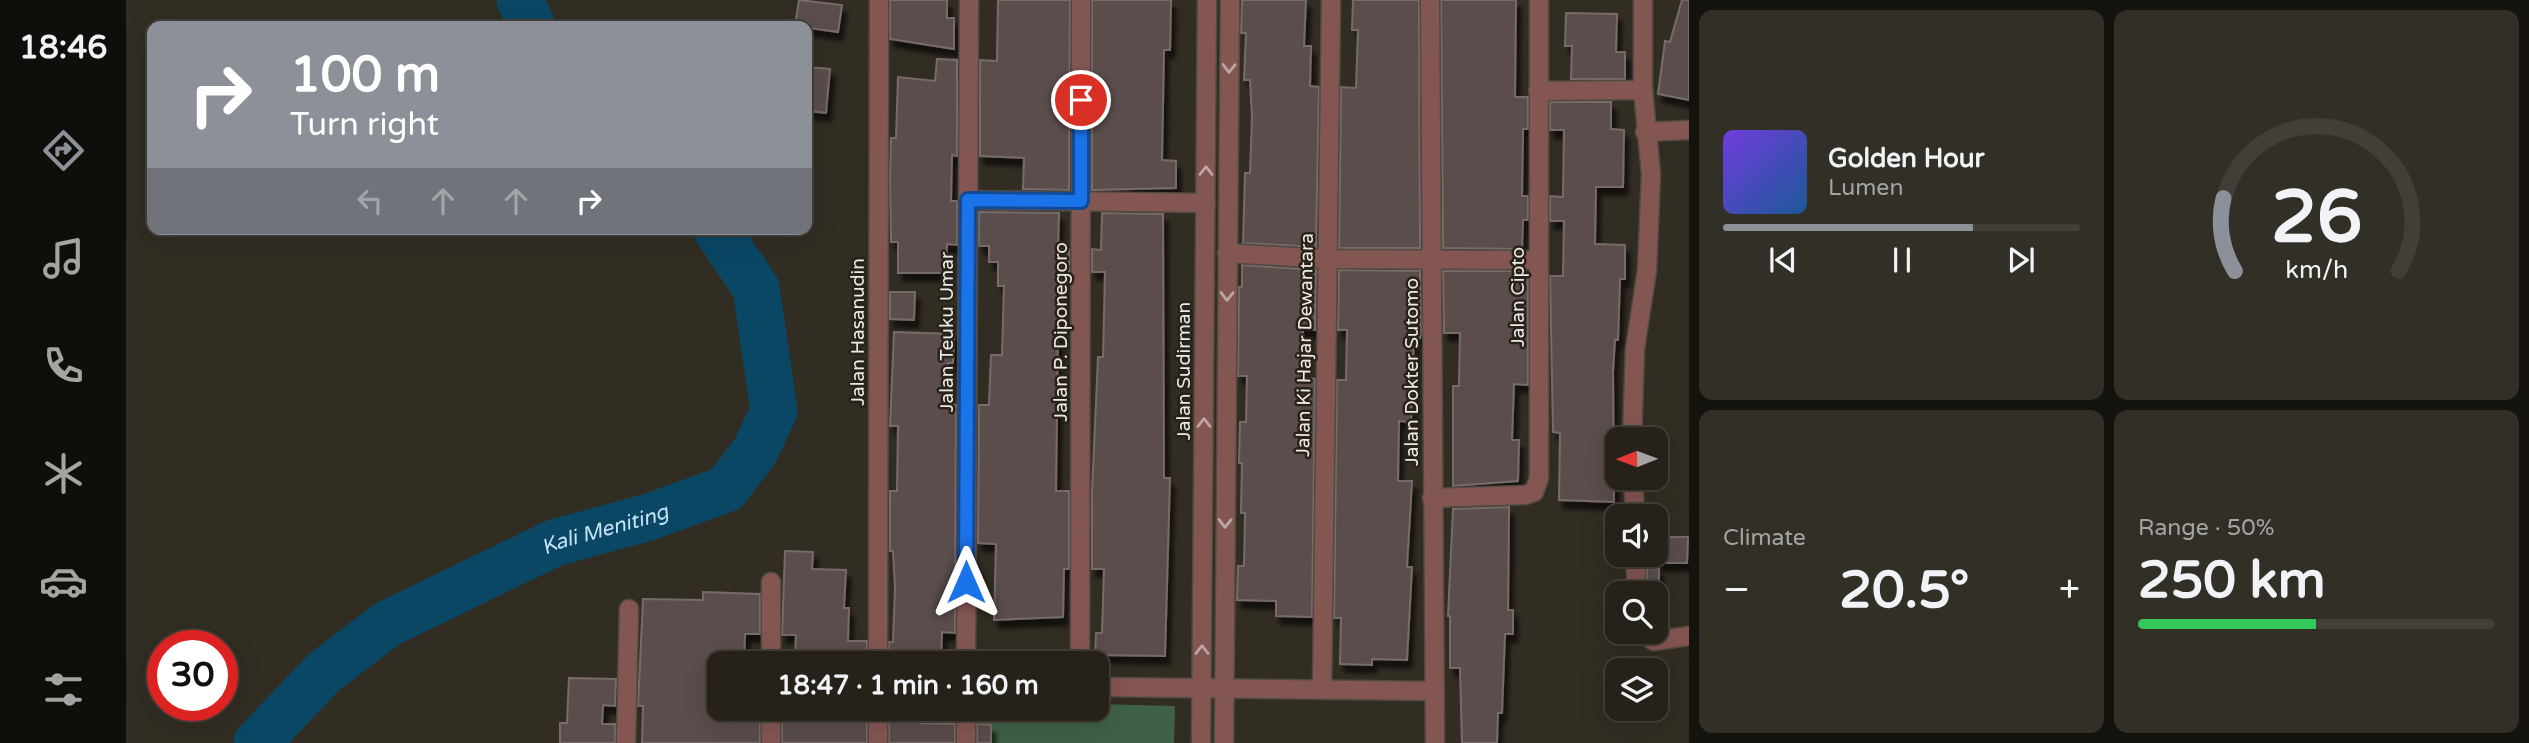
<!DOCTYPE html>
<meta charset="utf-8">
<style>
:root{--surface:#26221a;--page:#322f27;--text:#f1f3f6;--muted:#a4a4a2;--line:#423f39;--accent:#8c9099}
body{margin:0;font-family:"Varela Round",sans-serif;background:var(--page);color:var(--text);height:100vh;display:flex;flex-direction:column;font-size:26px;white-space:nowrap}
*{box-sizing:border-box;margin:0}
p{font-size:23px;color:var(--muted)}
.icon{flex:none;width:38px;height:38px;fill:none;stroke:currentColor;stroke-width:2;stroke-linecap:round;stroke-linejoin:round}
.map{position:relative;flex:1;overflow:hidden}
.panel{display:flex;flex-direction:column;gap:10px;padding:10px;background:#15130e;width:840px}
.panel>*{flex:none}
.banner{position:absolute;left:21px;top:21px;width:665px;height:214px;border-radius:14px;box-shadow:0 7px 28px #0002,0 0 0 2px var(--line);background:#8c9099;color:#fff;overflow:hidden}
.needle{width:46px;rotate:269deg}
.controls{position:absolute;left:1479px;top:427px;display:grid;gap:14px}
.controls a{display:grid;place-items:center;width:63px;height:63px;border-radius:14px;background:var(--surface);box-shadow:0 7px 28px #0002,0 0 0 2px var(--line);font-size:35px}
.speed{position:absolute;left:21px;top:630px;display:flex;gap:14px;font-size:35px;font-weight:700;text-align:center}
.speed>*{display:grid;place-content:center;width:91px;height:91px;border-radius:50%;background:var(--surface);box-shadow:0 7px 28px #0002,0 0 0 2px var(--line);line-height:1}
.speed .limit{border:10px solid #d22;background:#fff;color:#111}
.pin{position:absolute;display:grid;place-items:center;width:60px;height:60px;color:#fff;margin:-30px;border:4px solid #fff;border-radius:50%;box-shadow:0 2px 7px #0007}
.me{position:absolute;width:77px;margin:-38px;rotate:0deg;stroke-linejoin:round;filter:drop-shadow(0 0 5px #0008)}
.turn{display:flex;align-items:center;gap:24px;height:147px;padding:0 28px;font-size:32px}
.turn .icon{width:91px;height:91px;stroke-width:2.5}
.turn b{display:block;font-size:49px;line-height:60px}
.lanes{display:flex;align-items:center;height:66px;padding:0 28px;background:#0003;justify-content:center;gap:35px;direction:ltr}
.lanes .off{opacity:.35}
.big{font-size:52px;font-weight:700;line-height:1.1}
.panel .tile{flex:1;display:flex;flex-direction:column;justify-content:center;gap:10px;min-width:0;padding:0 24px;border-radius:14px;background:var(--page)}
.panel .dial{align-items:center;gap:0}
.dial svg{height:182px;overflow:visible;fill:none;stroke:var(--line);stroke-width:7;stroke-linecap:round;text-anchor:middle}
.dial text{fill:var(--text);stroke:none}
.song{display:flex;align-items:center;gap:21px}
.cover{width:84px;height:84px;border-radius:10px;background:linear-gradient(135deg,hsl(260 70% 55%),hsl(210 70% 35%))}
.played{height:7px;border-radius:4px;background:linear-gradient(90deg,var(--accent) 70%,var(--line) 70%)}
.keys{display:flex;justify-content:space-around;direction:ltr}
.heat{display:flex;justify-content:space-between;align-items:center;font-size:38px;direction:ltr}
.charge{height:10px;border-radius:5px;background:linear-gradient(90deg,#34c759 50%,var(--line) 0)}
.panel .tiles{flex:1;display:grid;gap:10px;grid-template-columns:repeat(2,1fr)}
.trip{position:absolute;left:581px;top:651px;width:402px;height:70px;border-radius:14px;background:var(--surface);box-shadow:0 7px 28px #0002,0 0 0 2px var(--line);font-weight:700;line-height:70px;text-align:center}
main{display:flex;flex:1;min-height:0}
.menu{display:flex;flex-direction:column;width:126px;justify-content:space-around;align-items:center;background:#0f0e0a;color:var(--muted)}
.menu .icon{width:49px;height:49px}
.menu .selected{color:var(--accent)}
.menu b{font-size:32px;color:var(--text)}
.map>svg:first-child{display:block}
.green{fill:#3f6147}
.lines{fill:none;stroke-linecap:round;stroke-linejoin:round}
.river{stroke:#094765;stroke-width:47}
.building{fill:#5a4d4c;stroke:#796b6a;stroke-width:2;filter:url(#shadow)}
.minor-casing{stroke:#504b42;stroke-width:21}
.minor{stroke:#845652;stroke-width:18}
.oneway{stroke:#bda6a1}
.route-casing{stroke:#114b97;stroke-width:18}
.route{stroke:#1a73e8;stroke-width:12}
.labels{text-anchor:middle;stroke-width:5;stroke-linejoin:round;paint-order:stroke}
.street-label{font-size:19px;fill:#ece8e2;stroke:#28231a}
.water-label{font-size:21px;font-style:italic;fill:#c4e3f7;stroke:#28231a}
</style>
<main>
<nav class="menu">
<b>18:46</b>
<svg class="icon selected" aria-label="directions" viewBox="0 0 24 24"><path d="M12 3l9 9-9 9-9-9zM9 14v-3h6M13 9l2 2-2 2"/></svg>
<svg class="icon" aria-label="music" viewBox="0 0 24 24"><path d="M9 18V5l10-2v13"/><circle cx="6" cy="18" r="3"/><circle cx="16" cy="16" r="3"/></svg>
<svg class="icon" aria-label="phone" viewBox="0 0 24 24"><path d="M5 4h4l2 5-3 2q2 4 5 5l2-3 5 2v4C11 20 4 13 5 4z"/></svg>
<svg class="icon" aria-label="climate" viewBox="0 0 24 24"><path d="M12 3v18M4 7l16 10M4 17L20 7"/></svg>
<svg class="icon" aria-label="car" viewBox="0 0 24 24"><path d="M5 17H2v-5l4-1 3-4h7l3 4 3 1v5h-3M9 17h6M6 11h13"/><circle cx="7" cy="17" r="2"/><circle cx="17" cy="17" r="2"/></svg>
<svg class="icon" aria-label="filters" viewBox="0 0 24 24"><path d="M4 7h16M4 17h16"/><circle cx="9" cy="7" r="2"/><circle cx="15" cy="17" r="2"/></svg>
</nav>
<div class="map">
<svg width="1563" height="743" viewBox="0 0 1563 743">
<defs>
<filter id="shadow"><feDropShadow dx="4.5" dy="8" stdDeviation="2" flood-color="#0009"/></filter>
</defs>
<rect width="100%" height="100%" fill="#322d23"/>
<polygon class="green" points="971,704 1049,706 1048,743 856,743 857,709 971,709"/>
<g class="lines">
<g class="river">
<polyline points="394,0 406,26"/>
<path id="s1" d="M 131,743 L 197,673 L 261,624 L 428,543 L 523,517 L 600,489 L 629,451 L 648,411 L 630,288 L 590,229"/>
</g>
</g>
<g class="building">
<polygon points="673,0 716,5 712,32 669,26"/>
<polygon points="764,0 821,0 821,18 828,18 828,49 764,39"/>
<polygon points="872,0 944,0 943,190 897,189 898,158 854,156 854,60 871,61"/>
<polygon points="966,0 1045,0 1044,50 1038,50 1036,160 1050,161 1050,188 966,190"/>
<polygon points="1116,0 1180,0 1178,46 1185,46 1184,86 1193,87 1190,247 1117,243 1119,173 1124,173 1126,117 1124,80 1118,80 1120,33 1115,33"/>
<polygon points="1227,0 1293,0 1294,248 1213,248 1215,87 1230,88 1232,30 1226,30"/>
<polygon points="1315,0 1390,0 1389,97 1402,97 1402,129 1397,129 1396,196 1402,196 1402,220 1397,220 1396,249 1317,248"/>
<polygon points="1556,0 1563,0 1563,100 1532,94 1539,41 1544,42"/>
<polygon points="1440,13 1491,14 1490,52 1499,52 1499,79 1445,79 1446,46 1439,46"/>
<polygon points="811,59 831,60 831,156 826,155 825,201 831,201 831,245 821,244 820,273 772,273 772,242 765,242 764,179 765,138 770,138 772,77 809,81"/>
<polygon points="681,67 704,69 700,113 681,111"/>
<polygon points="1424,102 1485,102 1485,129 1498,130 1497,187 1470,187 1469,244 1499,245 1499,279 1494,279 1492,340 1489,340 1487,372 1488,502 1433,500 1434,433 1427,432 1424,276 1437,276 1438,221 1424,221 1424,196 1437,197 1438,130 1424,130"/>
<polygon points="853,212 933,213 932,249 943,249 943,271 937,271 935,278 932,330 930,491 943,491 943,569 938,569 937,617 868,620 870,544 852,543 853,405 863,405 865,355 876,355 878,286 872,286 872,262 863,262 863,246 853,246"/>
<polygon points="976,213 1037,214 1038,478 1044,478 1039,656 969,655 970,633 976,633 978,569 966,569 966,492 972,357 977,357 979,272 966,272 966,249 975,250"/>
<polygon points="1116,265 1190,270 1189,330 1177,329 1176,371 1180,371 1180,378 1189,379 1186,617 1150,616 1150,601 1111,600 1112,566 1118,566 1119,513 1115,513 1116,463 1113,463 1114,422 1120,422 1121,376 1112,376 1113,287 1116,287"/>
<polygon points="1213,270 1294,271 1295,333 1294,338 1288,337 1285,422 1273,421 1272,481 1286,481 1281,567 1286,567 1281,660 1246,659 1246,665 1214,664 1215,618 1208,618 1211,380 1220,380 1221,330 1212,330"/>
<polygon points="1317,271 1396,271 1396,275 1402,275 1402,385 1388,384 1386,440 1393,440 1392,481 1327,486 1327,386 1333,386 1334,333 1318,333"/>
<polygon points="764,292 789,292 788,320 764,319"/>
<polygon points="768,332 828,334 827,363 822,363 821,404 830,405 829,633 816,632 815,663 763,663 763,642 767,642 769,587 767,551 764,551 764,491 771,491 772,426 764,426"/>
<polygon points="1383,507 1382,610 1387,610 1387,634 1379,634 1376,713 1372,713 1371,743 1336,743 1334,668 1324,668 1324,616 1322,616 1327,509"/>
<polygon points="1532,537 1562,537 1561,563 1531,563"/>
<polygon points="659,551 687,552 686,569 720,570 718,608 723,608 722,641 741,641 741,663 695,663 695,657 669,657 670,635 656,635"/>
<polygon points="1521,568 1533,569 1533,593 1521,593"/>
<polygon points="577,592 634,594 634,634 619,634 618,663 593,663 593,709 634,709 634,743 516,743 517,706 512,706 517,599 577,600"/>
<polygon points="443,678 490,679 489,706 477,705 476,724 489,724 489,743 434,743 434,723 441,723"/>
<polygon points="656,709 741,712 741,743 656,743"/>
<polygon points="763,709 793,709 794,723 829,724 829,743 763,743"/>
<polygon points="851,724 865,725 865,743 851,743"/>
</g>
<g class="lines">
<g class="minor-casing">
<g id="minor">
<polyline points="1304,0 1309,743"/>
<polyline points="1412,91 1517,90"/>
<polyline points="1519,132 1563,130"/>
<polyline points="842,200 1080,203"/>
<polyline points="1101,253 1200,259 1412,260"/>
<polyline points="1506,439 1509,349 1521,270 1525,174 1517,90 1517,0"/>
<polyline points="1507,478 1509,516"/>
<polyline points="1306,498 1399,495 1408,492 1413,478 1413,0"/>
<polyline points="1510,555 1510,593"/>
<polyline points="645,582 645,663"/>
<polyline points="1515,632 1528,641 1563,636"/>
<polyline points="752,663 753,0"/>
<polyline points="840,663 843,0"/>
<polyline points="954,663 955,0"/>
<polyline points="971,687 1307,691"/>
<polyline points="1196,690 1205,0"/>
<polyline points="645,709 645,743"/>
<polyline points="500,743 503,609"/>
<polyline points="752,743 752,709"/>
<polyline points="840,743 840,709"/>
<polyline points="1075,743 1081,0"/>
<polyline points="1098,743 1104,0"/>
</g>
</g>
<use href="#minor" class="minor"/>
</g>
<defs><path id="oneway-chevron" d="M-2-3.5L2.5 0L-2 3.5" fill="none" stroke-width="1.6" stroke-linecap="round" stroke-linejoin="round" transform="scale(1.75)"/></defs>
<g class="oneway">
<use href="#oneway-chevron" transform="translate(1103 68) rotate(91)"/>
<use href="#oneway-chevron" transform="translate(1080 171) rotate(-90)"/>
<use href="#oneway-chevron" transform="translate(1101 296) rotate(91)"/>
<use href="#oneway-chevron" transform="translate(1078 423) rotate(-90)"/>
<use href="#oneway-chevron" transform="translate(1099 523) rotate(91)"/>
<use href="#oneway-chevron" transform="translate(1076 650) rotate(-90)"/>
</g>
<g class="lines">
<g class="route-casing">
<polyline id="route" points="840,582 842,200 955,201 955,100"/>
</g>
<use href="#route" class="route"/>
</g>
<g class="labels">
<g class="street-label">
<text transform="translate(1391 297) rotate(-90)" y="7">Jalan Cipto</text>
<text transform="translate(731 332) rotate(-90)" y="7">Jalan Hasanudin</text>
<text transform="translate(820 332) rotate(-90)" y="7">Jalan Teuku Umar</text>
<text transform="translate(934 332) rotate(-90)" y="7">Jalan P. Diponegoro</text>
<text transform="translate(1178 345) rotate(-89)" y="7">Jalan Ki Hajar Dewantara</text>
<text transform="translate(1057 371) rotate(-90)" y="7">Jalan Sudirman</text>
<text transform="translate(1285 372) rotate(-90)" y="7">Jalan Dokter Sutomo</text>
</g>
<g class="water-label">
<text dy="7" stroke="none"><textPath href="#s1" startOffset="415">Kali Meniting</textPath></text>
</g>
</g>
</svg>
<div class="controls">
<a><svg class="needle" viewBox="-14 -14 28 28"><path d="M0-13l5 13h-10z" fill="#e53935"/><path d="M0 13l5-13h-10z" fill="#a4a4a2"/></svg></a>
<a><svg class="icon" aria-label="sound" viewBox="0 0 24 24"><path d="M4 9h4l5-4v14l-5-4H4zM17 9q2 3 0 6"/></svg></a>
<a><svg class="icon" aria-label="search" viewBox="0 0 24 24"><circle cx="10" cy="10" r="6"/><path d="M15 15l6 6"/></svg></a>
<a><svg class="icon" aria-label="layers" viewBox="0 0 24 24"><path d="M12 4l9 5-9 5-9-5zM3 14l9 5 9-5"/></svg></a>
</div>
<div class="speed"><div class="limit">30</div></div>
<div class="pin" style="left:955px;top:100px;background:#d93025"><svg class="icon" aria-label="arrive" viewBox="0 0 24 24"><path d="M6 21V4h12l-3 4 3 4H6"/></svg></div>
<svg class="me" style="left:840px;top:582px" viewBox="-20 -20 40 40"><path d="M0-17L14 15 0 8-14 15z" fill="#1a73e8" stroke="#fff" stroke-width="4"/></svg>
<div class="trip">18:47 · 1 min · 160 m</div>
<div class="banner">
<div class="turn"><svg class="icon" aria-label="right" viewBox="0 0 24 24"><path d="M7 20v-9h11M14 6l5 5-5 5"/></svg><div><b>100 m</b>Turn right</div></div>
<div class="lanes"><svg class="icon off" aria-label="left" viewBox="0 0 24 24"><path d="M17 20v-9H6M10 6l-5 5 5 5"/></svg><svg class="icon off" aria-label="ahead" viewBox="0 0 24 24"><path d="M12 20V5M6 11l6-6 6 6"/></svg><svg class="icon off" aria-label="ahead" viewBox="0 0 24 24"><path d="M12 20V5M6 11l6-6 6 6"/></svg><svg class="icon" aria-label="right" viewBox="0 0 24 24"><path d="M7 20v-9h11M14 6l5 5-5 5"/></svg></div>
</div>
</div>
<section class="panel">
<div class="tiles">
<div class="tile">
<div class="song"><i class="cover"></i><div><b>Golden Hour</b><p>Lumen</p></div></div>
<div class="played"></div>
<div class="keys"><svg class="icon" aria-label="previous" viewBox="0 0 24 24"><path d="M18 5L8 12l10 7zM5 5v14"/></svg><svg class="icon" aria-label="pause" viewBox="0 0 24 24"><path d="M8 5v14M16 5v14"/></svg><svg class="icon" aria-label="next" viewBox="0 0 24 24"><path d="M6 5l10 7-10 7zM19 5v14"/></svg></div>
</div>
<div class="tile dial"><svg viewBox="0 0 100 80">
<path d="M14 69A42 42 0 1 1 86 69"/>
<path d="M14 69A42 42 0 0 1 9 37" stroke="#8c9099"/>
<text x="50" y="56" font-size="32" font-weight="700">26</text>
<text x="50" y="72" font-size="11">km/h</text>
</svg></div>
<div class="tile"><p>Climate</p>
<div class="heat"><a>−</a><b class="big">20.5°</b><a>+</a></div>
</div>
<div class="tile"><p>Range · 50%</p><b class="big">250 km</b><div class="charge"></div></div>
</div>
</section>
</main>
